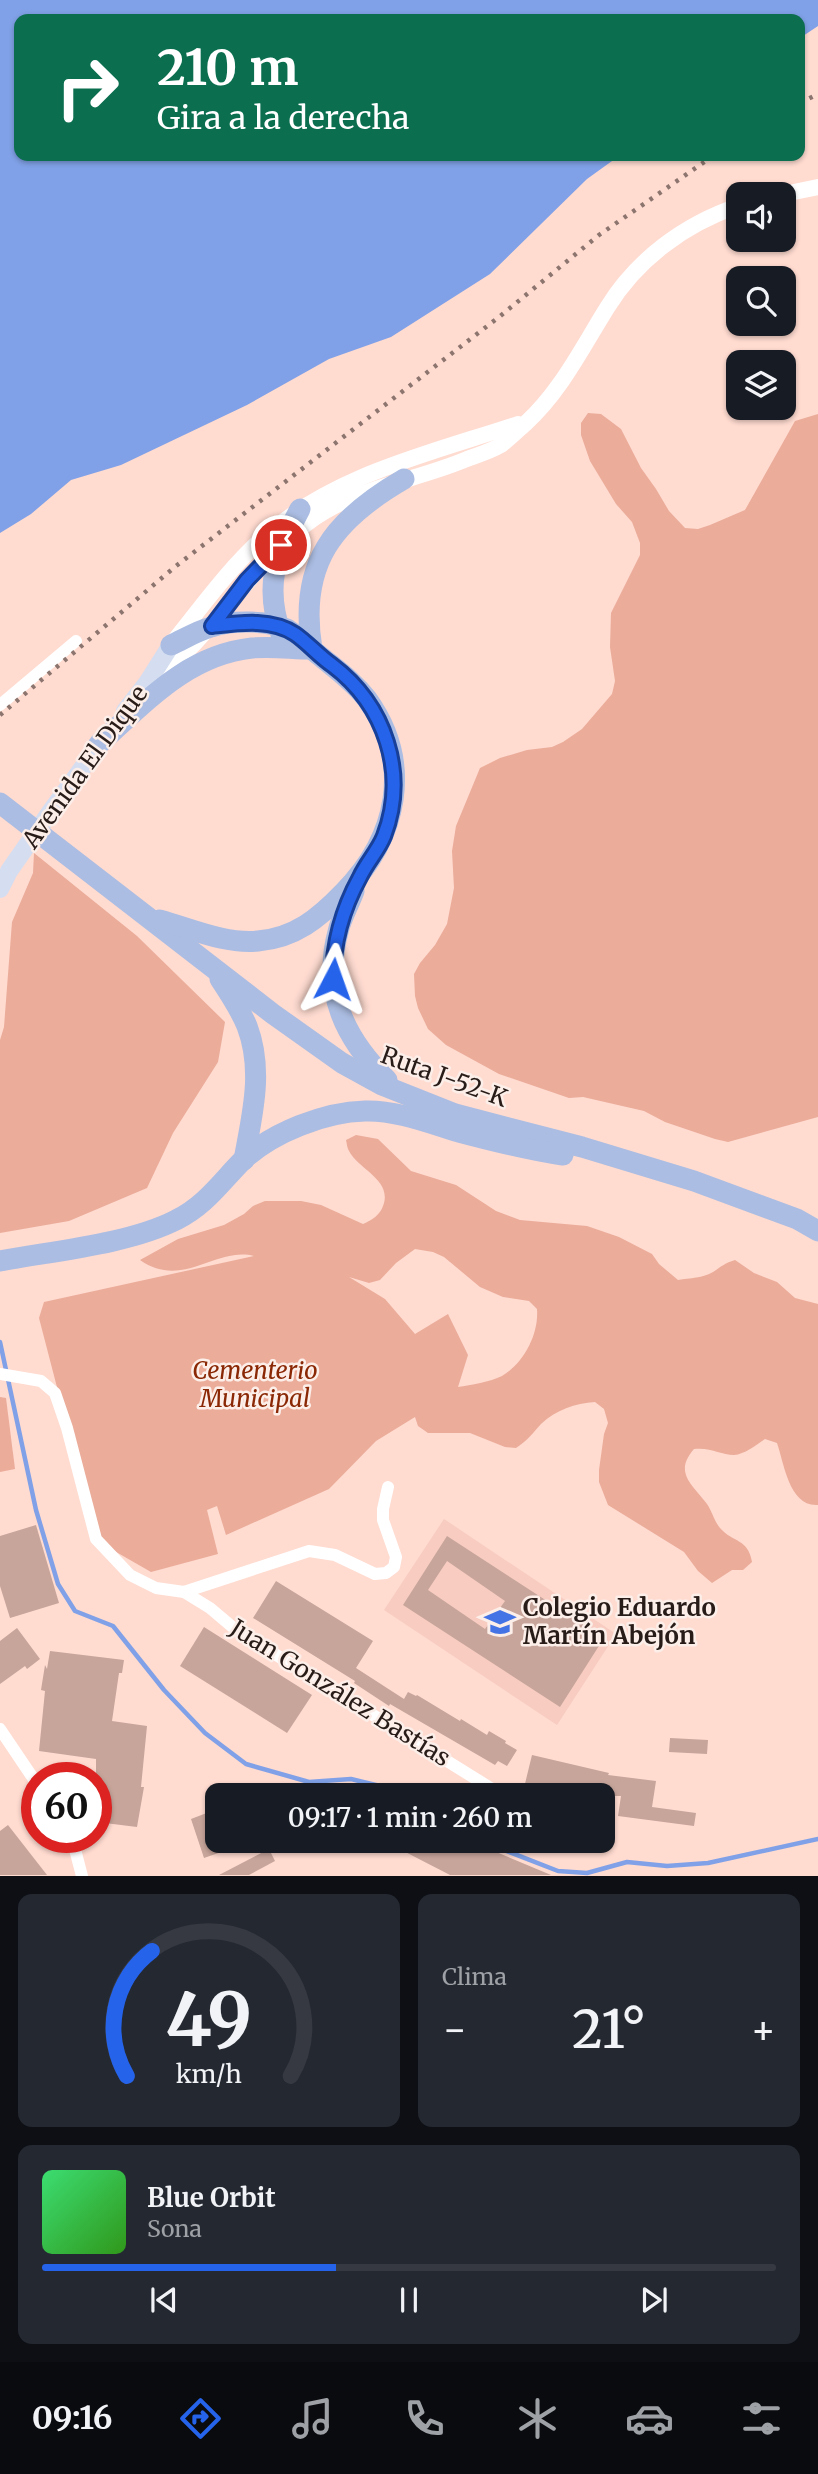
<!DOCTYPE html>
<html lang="es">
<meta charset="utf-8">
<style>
:root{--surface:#171b24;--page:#242831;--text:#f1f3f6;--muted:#9ea1a6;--line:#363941;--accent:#2563eb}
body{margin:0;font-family:Merriweather,serif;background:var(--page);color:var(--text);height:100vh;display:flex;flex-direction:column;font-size:26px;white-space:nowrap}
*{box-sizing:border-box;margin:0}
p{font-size:23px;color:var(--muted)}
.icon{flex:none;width:38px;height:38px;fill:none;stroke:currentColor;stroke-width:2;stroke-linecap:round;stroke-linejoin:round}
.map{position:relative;height:1876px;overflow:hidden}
.sheet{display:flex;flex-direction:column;gap:18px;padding:18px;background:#0d0f14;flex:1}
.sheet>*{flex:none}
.top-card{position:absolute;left:14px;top:14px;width:791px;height:147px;border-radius:14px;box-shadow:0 2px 5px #0004;background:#0b6e4f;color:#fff;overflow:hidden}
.tools{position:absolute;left:726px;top:182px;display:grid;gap:14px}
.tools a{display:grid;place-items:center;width:70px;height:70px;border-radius:14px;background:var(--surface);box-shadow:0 2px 5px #0004;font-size:35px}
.speed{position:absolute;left:21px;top:1762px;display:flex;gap:14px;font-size:35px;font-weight:700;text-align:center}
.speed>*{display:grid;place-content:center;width:91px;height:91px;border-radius:50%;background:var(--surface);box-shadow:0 2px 5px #0004;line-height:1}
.speed .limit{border:10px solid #d22;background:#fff;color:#111}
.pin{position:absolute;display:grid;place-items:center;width:60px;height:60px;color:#fff;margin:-30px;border:4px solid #fff;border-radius:50%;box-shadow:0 2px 7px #0007}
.me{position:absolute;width:77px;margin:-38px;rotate:4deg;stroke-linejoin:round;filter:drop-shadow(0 0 5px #0008)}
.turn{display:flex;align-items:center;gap:24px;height:147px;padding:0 28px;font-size:32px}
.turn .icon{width:91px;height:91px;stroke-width:2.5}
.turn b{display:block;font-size:49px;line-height:60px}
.big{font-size:52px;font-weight:600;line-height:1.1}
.sheet .card{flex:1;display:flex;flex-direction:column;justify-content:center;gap:10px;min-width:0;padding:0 24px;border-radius:14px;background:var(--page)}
.sheet .dial{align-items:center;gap:0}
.dial svg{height:182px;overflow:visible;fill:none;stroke:var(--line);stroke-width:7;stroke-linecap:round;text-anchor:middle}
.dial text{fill:var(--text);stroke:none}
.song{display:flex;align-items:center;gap:21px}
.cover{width:84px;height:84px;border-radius:10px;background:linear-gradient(135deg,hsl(140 70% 55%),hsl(110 70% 35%))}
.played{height:7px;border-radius:4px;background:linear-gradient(90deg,var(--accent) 40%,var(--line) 40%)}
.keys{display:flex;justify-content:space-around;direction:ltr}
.heat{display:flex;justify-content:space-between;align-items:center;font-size:38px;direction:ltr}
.sheet .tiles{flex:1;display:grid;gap:18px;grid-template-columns:1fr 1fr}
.card:last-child{grid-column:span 2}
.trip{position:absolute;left:205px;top:1783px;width:410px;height:70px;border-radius:14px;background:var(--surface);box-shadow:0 2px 5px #0004;font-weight:600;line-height:70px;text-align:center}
.menu{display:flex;height:112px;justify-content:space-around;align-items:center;background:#090b0e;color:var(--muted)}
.menu .icon{width:49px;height:49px}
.menu .current{color:var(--accent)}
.menu b{font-size:32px;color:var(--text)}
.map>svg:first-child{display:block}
.built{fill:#f8ccc0}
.green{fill:#ebac9a;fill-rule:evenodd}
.water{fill:#80a1e7}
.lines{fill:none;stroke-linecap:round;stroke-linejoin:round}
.stream{stroke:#80a1e7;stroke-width:4.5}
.building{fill:#c7a59b;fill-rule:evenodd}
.minor{stroke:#fff;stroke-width:12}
.tertiary{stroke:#fff;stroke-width:16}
.secondary{stroke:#d5def1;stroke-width:18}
.primary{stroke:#abbde2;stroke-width:21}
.rail{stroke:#8c756e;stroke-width:4.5;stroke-dasharray:3.5 7;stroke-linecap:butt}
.route-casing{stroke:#184099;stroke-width:18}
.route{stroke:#2563eb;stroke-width:12}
.labels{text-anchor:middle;stroke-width:5;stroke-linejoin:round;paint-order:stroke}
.street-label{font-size:24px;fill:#281c18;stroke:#fceee9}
.park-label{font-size:24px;font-style:italic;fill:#8a2704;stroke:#fceee9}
.poi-label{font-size:24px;font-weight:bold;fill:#281c18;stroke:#fceee9;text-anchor:start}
</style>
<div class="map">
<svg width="818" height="1876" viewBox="0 0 818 1876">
<rect width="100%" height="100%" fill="#ffdbd0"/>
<polygon class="built" points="444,1519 616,1634 557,1725 384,1610"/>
<g class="green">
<polygon points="588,413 601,414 621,429 641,468 656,489 669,511 685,528 698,529 710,525 745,510 795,421 818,414 818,1117 728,1142 715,1139 665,1122 644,1111 583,1097 569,1098 499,1074 446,1045 428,1029 418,1008 415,996 414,974 420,963 435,945 447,924 454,888 452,851 456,826 480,768 500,758 527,750 552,747 563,742 582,729 612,694 615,681 610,647 611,613 640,555 640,543 632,522 616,504 590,461 581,435 581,423"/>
<polygon points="34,853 137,936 225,1022 218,1062 173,1133 147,1188 69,1221 0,1233 0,1040 4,1027 12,922 33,873"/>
<path d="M 356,1135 L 378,1139 L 411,1171 L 456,1185 L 496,1211 L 520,1220 L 587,1226 L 619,1237 L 652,1254 L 659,1264 L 678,1280 C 690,1278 703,1278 713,1272 C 722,1266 725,1263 735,1260 L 754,1273 L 777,1282 L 795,1298 L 818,1304 L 818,1505 C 789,1507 784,1463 777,1443 L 765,1439 C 756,1445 745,1454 734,1455 C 721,1455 711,1447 694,1449 C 673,1473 693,1485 707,1504 C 712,1511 714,1521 720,1528 C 733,1543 748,1538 752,1562 L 743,1570 L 732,1570 L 712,1583 L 698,1571 L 684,1552 L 608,1505 L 599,1482 L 599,1470 L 604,1434 L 608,1423 L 604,1409 L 595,1402 C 575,1403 556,1410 541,1424 C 533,1433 527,1441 516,1448 L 505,1447 L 470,1433 L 428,1433 L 418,1426 L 415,1417 L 376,1441 L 329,1489 L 226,1535 L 217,1506 L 207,1510 L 218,1554 L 151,1572 L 97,1541 L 39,1318 L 44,1302 L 254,1256 C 217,1246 182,1290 140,1260 L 178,1239 L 224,1225 L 244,1214 L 253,1206 L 265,1201 L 301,1201 L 321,1205 L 363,1224 C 372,1220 380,1215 383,1206 C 393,1180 359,1170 349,1151 C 347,1148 347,1144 346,1140 ZM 415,1249 L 433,1252 L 444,1257 L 480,1287 L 503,1297 L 529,1301 L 537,1309 C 539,1334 524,1363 502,1376 C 490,1382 471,1385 458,1387 L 468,1355 L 448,1314 L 415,1334 L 385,1299 L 349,1277 L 369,1283 L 380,1280 L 396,1263 Z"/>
<polygon points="0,1397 6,1398 15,1469 0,1472"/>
</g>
<polygon class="water" points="0,0 818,0 818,26 800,38 800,19 19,19 19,156 619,156 587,179 490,274 391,337 329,359 247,405 121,465 71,480 31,514 0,533"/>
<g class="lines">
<g class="stream">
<polyline points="0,1342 36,1510 58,1584 75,1611 113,1626 164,1690 205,1733 246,1764 309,1782 351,1779 380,1786 397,1796"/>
<polyline points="481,1841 558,1871 587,1873 627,1862 667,1866 708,1863 818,1839"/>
</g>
</g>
<g class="building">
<polygon points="36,1525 59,1603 10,1618 0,1586 0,1536"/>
<path d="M 447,1536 L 604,1638 L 560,1707 L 403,1605 ZM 447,1561 L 505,1601 L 485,1629 L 428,1590 Z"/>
<polygon points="276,1581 373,1641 356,1668 404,1699 408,1692 416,1696 417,1695 460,1721 461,1719 487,1735 489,1731 506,1741 505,1743 517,1750 507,1766 498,1761 495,1765 390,1704 389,1706 354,1683 355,1681 253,1618"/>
<polygon points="204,1627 312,1695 287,1733 180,1666"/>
<polygon points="17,1628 40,1659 27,1669 25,1666 0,1684 0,1641"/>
<polygon points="50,1651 124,1660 122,1673 119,1673 112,1721 147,1726 141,1787 144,1787 137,1827 97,1822 101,1796 96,1795 96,1759 39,1751 45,1691 41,1690 45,1665 47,1669"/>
<polygon points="670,1738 708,1740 707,1754 669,1752"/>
<polygon points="532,1755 609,1773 608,1775 656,1781 652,1807 696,1813 694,1826 618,1816 621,1796 522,1796"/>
<polygon points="217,1809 217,1841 247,1843 204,1858 191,1819"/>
<polygon points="8,1825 47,1875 0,1875 0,1831"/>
<polygon points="384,1841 470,1841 551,1875 450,1875"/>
<polygon points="269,1849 275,1861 249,1875 219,1875"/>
</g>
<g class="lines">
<g class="minor">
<polyline points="0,705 76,641"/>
<polyline points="0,1374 41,1381 55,1393 67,1428 96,1539 130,1575 156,1588 184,1592 309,1551 335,1555 375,1574 386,1573 394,1567 396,1557 383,1520 383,1509 388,1487"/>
<polyline points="184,1592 210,1608 236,1630 497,1792"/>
<polyline points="0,1729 37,1784"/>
<polyline points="72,1838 82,1876"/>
</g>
<g class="tertiary">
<polyline points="784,194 818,187"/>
<path d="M 174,641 C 203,605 230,567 265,536 C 336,474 431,453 518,424"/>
<path d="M 150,681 C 213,640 246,569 306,524 C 354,487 413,482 467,459 C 478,455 491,451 501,445 C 509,439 517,431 525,424 C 561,391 582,348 607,308 C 637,259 685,224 738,206"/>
</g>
<g class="secondary">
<polyline points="125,711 147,683 171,645"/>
<polyline points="0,889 9,871 51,811 108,733"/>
</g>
<g class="primary">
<path d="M 282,637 C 263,586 276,554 300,509"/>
<path d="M 312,649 C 298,564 333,520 404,479"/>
<path d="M 99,744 C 146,702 187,655 252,648 C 272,646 292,649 312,649"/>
<polyline points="0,803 273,1014 342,1063 382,1085 455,1114 582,1147 694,1181 797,1219 818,1231"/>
<path d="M 354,891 C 349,905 341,918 338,932 C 322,992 345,1039 387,1080"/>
<path d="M 160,920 C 192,929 225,944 258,941 C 295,938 319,918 344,892 C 397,838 414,764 367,699 C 354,682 337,670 320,656 C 309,647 299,637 287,629 C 267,620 232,620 211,627 C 197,631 184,639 171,645"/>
<path d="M 220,979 C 230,994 240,1009 247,1026 C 264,1071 252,1115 244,1160"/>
<path d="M 0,1261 C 53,1251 129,1244 176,1220 C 205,1206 221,1182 243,1160 C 273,1132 325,1112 365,1111 C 396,1110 429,1123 459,1132 C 493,1141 528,1150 563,1155"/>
</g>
<g class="rail">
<polyline points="800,103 818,94"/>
<polyline points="0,715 176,566 499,317 599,235 713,156"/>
</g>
</g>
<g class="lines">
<g class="route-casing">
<path id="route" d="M 281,545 L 247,580 L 212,626 C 239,623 271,618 295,634 C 308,643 319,656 332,665 C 385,705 408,773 384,836 C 378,851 367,862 360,877 C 343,908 333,943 333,979"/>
</g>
<use href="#route" class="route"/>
</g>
<defs>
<g id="school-bare" transform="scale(2.415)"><path d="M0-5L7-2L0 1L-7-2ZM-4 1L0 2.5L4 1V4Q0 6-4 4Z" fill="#4473e5" stroke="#fceee9" stroke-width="2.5" paint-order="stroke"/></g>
</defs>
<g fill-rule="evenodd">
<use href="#school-bare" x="500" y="1622"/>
</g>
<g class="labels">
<g class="street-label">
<text transform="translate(85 767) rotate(-54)" y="8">Avenida El Dique</text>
<text transform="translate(444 1077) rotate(20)" y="8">Ruta J-52-K</text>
<text transform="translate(340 1693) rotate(32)" y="8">Juan González Bastías</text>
</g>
<g class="park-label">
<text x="255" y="1379">Cementerio<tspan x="255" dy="28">Municipal</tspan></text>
</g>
<g class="poi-label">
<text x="523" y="1616">Colegio Eduardo<tspan x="523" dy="28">Martín Abejón</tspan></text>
</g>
</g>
</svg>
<div class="tools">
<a><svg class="icon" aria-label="sound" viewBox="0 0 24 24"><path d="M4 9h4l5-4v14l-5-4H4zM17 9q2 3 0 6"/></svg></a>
<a><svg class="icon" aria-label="search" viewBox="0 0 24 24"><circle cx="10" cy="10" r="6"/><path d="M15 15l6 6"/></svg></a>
<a><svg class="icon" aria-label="layers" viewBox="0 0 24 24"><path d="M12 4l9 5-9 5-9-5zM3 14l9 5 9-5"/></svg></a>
</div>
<div class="speed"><div class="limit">60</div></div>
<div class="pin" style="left:281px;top:545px;background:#d93025"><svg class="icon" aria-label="arrive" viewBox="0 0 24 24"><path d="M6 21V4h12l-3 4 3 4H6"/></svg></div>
<svg class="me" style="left:333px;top:979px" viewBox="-20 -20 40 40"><path d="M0-17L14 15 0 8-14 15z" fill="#2563eb" stroke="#fff" stroke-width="4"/></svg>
<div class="trip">09:17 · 1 min · 260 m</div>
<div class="top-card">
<div class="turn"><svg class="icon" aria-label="right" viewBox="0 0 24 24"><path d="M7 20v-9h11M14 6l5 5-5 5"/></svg><div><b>210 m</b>Gira a la derecha</div></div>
</div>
</div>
<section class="sheet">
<div class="tiles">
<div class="card dial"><svg viewBox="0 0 100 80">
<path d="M14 69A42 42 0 1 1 86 69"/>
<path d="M14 69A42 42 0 0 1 25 14" stroke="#2563eb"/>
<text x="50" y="56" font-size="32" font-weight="700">49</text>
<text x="50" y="72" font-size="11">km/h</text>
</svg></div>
<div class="card"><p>Clima</p>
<div class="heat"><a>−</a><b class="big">21°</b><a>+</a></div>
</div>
<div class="card">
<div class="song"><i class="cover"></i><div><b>Blue Orbit</b><p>Sona</p></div></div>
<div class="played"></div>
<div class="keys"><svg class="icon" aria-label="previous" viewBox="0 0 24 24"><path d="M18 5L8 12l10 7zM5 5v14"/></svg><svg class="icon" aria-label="pause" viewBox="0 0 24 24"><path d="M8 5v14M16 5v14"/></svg><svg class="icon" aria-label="next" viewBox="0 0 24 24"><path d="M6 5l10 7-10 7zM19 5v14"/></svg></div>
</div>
</div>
</section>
<nav class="menu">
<b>09:16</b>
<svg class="icon current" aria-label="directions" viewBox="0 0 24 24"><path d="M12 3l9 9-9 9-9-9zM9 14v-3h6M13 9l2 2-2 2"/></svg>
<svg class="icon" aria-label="music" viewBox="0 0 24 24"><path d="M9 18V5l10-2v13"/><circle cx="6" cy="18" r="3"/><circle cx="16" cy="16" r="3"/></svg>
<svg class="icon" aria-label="phone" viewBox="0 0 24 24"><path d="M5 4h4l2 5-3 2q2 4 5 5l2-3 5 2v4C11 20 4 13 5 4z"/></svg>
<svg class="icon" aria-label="climate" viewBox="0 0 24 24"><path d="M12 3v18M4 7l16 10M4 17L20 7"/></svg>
<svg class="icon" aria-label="car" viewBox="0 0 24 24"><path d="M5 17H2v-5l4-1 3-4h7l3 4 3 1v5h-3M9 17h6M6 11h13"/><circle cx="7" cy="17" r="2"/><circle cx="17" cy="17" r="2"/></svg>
<svg class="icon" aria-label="filters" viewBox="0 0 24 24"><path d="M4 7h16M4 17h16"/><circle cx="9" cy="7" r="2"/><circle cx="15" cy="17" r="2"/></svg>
</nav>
